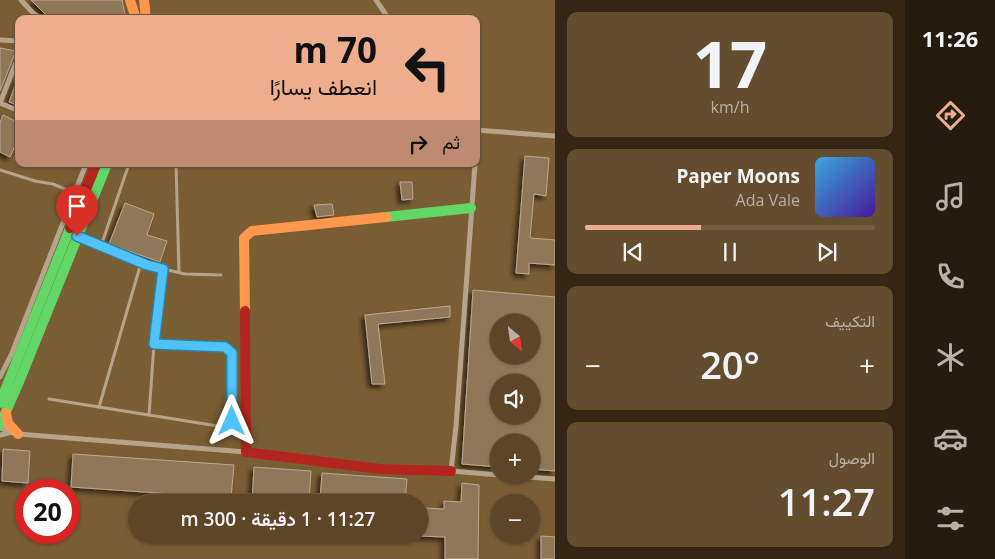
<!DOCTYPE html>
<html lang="ar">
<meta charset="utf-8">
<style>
:root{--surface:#5c4626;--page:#624d2e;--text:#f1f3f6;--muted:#b8b1a7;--line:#715e43;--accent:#eead8d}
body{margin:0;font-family:"Open Sans",Vazirmatn,sans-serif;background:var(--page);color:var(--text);direction:rtl;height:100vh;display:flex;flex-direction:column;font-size:19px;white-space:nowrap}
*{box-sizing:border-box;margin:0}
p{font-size:16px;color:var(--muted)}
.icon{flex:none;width:28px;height:28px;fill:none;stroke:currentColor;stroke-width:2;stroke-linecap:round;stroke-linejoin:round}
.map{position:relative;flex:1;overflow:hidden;direction:ltr}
.side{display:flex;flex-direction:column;gap:12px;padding:12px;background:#332615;width:350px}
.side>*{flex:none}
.hud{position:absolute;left:15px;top:15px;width:465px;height:152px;border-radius:10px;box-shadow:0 1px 4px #0004,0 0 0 1px var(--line);direction:rtl;background:#eead8d;color:#111;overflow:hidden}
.needle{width:32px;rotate:151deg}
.tools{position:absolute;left:490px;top:314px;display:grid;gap:10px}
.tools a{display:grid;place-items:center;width:50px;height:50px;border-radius:50%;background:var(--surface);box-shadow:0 1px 4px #0004,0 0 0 1px var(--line);font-size:25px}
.speed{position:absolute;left:15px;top:479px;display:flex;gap:10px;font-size:25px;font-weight:700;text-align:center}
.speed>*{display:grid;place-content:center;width:65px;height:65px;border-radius:50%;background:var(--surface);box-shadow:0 1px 4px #0004,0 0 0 1px var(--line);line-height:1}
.speed .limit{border:8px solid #d22;background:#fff;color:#111}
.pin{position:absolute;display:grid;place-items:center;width:42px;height:42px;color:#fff;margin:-51px -21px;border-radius:50% 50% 50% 0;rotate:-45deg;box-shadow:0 0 5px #0007}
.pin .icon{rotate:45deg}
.me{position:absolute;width:55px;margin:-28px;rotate:0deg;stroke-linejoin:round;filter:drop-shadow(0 0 4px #0008)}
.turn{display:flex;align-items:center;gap:18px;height:105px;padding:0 20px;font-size:22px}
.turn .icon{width:65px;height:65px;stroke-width:2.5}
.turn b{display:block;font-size:35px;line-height:42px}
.then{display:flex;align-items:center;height:48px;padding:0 20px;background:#0003;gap:10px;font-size:19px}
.big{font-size:38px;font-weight:600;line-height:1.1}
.side .tile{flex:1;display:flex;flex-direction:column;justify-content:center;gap:8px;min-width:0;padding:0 18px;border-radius:10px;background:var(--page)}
.side .dial{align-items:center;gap:0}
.dial b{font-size:65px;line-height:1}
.song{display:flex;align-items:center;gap:15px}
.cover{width:60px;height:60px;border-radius:8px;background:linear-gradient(135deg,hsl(200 70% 55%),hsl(260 70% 35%))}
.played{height:5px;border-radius:2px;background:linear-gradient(90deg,var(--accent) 40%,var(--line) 40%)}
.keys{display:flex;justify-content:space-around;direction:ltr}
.heat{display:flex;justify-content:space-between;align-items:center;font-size:28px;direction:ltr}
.trip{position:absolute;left:128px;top:494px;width:300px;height:50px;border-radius:25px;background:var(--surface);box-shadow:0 1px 4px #0004,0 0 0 1px var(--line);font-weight:600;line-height:50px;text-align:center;direction:rtl}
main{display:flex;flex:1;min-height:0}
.dock{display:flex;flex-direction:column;width:90px;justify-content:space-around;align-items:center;background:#251c0f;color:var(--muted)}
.dock .icon{width:35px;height:35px}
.dock .selected{color:var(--accent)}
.dock b{font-size:22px;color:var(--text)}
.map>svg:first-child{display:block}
.building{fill:#8e7858;stroke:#baa991;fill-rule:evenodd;filter:url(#shadow)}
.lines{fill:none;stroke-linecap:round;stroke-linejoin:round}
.lane{stroke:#b6a48a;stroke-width:3}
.street{stroke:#b6a48a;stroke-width:5}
.fast{stroke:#63d668;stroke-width:10}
.slow{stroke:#ff974d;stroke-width:10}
.jam{stroke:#b3261e;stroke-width:10}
.route-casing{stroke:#337fa1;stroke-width:12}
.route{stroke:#4fc3f7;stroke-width:9}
</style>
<main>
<nav class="dock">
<b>11:26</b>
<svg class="icon selected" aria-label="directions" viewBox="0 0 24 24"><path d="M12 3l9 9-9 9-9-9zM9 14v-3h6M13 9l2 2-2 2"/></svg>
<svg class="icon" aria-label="music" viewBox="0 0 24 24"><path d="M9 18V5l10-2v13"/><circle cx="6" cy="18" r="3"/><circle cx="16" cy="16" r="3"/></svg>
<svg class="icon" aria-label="phone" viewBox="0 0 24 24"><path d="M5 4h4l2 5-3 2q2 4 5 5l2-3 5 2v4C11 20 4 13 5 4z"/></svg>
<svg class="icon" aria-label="climate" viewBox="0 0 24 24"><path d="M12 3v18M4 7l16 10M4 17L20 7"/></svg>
<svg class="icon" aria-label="car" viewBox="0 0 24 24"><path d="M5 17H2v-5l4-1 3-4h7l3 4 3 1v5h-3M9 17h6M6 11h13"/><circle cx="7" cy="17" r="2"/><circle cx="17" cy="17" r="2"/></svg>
<svg class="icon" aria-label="filters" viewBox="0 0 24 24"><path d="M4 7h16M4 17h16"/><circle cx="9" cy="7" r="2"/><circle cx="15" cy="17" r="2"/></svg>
</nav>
<section class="side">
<div class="tile dial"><b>17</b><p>km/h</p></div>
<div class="tile">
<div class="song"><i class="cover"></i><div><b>Paper Moons</b><p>Ada Vale</p></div></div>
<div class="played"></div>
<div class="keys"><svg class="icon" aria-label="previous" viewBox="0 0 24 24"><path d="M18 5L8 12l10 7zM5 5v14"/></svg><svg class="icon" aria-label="pause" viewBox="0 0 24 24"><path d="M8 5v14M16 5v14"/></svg><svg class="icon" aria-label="next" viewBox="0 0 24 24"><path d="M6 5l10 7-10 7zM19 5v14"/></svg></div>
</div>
<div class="tile"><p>التكييف</p>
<div class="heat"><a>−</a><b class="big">20°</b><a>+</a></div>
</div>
<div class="tile"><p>الوصول</p><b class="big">11:27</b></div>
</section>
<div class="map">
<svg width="555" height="559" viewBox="0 0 555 559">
<defs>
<filter id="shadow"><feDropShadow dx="-3.5" dy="3.5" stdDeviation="2.5" flood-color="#0009"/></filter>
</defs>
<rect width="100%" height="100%" fill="#7a5e33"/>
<g class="building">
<polygon points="31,0 122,0 126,19 50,19"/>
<polygon points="0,48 16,51 0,91"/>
<polygon points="18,77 19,77 19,106 9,102"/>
<polygon points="3,115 19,123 19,137 10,157 0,152 0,122"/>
<polygon points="525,156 549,158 546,196 534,194 530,238 555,240 555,265 529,263 529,274 516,273"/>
<polygon points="400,182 412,182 413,199 402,200"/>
<polygon points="125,203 154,214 147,235 167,241 160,262 109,244"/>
<polygon points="332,204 334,215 317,217 314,205"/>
<path d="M 473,290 L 555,297 L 555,471 L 531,469 L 531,442 L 499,442 L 499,467 L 462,464 ZM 499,322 L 531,322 L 531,355 L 499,355 ZM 499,382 L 531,382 L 531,415 L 499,415 Z"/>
<polygon points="450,306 450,317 378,324 385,384 372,384 365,315"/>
<polygon points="3,449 30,451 28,483 2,481"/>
<polygon points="73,454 234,465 231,498 71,487"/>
<polygon points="254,467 311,471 309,502 252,502"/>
<polygon points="322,473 407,479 405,502 320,501"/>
<polygon points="462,483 479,485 478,559 445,559 445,537 419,536 419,521 424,521 425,508 444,509 444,501 461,502"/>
<polygon points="541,536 555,537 555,559 541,559"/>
</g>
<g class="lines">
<g class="lane">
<polyline points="176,164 179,272"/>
<polyline points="0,170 35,181 53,184 74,193"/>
<polyline points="80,237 147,265 185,274 221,275"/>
<polyline points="101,246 129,164"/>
<polyline points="49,399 224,427 230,425 232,421 232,353 225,347 154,344"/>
<polyline points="99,407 141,263"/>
<polyline points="149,415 154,344 163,269"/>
</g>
<g class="street">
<polyline points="21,0 34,14"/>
<polyline points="376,0 389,19"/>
<polyline points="31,19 34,14 43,19"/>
<polyline points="0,40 19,41"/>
<polyline points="0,103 19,55"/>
<polyline points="0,103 19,111"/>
<polyline points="476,130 555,136"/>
<polyline points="476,143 477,131"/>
<polyline points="475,164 456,426 451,471 499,475"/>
<polyline points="0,377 12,353 86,164"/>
<polyline points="0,428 18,434 246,452"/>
<polyline points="0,435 13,432"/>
<polyline points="503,475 555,479"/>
</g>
<g class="fast">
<polyline points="386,217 471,208"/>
<polyline points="0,403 70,228"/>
<polyline points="0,425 19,382 107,164"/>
</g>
<g class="slow">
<polyline points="130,0 136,19"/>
<polyline points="144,0 146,19"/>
<polyline points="245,311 244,238 252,231 386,217"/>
<polyline points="6,413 8,423 18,434"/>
</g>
<g class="jam">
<polyline points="70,228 96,164"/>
<polyline points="245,311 246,452 380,469 451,471"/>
</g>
</g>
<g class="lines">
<g class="route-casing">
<polyline id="route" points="77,236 147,265 163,269 154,344 225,347 232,353 232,421"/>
</g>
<use href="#route" class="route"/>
</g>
</svg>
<div class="tools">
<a><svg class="needle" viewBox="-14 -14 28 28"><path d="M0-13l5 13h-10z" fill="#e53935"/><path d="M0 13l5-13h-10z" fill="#b8b1a7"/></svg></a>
<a><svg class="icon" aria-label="sound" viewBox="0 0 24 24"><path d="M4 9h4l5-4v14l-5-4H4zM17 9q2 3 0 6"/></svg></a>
<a>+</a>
<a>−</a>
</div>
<div class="speed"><div class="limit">20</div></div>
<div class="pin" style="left:77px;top:236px;background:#d93025"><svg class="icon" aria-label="arrive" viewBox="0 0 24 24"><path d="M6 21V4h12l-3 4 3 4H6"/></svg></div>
<svg class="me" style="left:232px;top:421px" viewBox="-20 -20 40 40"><path d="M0-17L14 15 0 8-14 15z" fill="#4fc3f7" stroke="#fff" stroke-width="4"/></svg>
<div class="trip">11:27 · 1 دقيقة · 300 m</div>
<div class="hud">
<div class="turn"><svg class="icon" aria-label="left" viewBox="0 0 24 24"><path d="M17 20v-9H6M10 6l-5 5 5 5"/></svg><div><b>70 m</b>انعطف يسارًا</div></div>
<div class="then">ثم<svg class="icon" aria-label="right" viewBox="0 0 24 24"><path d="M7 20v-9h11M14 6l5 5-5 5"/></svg></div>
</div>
</div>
</main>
